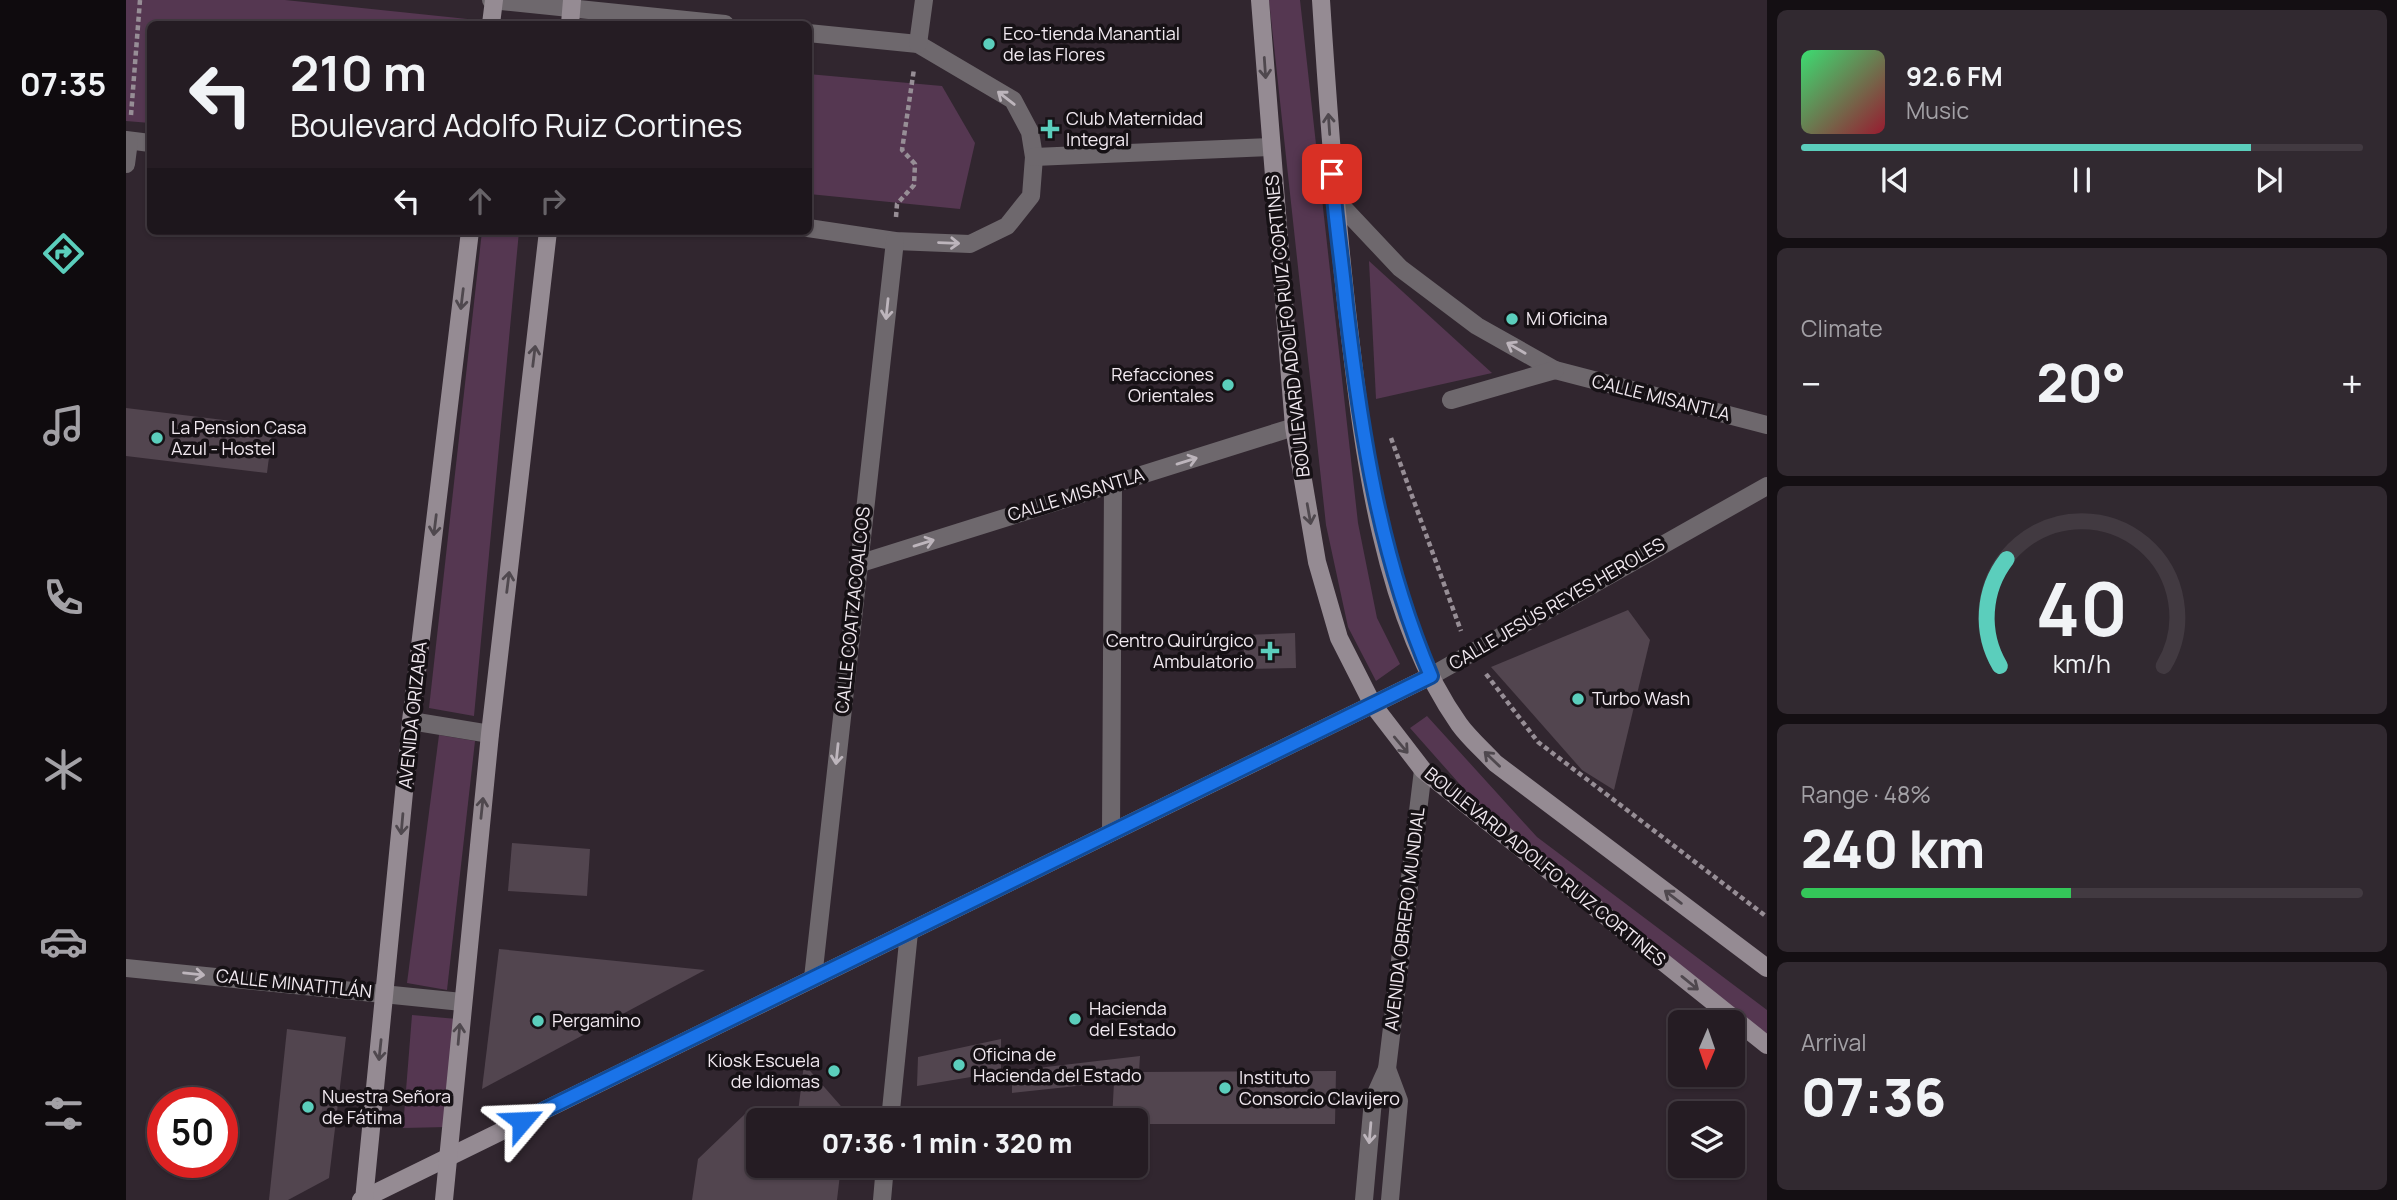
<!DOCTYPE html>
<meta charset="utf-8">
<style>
:root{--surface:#251c23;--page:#312930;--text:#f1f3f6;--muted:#a3a1a6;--line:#423a41;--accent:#5bcebc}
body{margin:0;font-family:Manrope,sans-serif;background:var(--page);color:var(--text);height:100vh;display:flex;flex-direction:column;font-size:26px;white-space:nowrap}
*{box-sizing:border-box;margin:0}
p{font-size:23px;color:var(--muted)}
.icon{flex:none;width:38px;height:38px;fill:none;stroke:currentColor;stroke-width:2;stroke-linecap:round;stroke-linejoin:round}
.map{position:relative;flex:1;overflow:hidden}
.sheet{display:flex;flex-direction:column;gap:10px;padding:10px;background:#140f13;width:630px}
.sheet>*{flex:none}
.hud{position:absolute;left:21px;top:21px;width:665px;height:214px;border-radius:10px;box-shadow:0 2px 5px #0004,0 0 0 2px var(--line);background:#251c23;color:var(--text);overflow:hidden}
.needle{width:46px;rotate:182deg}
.tools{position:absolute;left:1542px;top:1010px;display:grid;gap:14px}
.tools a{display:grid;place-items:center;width:77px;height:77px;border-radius:10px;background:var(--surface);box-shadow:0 2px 5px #0004,0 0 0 2px var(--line);font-size:35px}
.speed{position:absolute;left:21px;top:1087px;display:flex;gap:14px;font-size:35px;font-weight:700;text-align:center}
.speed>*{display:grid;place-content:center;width:91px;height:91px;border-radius:50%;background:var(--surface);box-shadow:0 2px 5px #0004,0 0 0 2px var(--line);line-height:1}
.speed .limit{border:10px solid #d22;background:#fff;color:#111}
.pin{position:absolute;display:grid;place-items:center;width:60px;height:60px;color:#fff;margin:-30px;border-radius:14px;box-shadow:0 4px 10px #0006}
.me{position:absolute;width:77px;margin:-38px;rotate:64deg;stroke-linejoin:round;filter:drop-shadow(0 0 5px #0008)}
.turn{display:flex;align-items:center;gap:24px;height:147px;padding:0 28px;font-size:32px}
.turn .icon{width:91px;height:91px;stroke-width:2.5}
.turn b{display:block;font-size:49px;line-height:60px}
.lanes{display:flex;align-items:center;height:66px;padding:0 28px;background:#0003;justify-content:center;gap:35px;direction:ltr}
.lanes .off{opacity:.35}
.big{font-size:52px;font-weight:800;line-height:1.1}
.sheet .tile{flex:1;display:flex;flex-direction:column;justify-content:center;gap:10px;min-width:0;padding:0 24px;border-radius:10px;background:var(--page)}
.sheet .dial{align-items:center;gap:0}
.dial svg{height:182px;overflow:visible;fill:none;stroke:var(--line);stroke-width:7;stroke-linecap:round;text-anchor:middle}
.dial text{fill:var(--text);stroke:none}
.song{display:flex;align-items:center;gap:21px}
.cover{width:84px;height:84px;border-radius:10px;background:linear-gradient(135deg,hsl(140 70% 55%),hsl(350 70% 35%))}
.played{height:7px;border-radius:4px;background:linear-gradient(90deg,var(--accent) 80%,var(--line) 80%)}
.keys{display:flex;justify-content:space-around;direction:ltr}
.heat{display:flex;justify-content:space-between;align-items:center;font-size:38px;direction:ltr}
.charge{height:10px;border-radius:5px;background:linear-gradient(90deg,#34c759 48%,var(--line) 0)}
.trip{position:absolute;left:620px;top:1108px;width:402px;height:70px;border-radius:10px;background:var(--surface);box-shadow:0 2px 5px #0004,0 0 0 2px var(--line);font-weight:800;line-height:70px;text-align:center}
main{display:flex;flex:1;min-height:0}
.tab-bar{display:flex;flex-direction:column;width:126px;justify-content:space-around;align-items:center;background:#0f0b0e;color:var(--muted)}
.tab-bar .icon{width:49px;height:49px}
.tab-bar .on{color:var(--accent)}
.tab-bar b{font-size:32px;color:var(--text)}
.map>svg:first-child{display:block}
.green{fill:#553751}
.building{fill:#52454f}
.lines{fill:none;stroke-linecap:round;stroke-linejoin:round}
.path{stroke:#978e96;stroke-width:4.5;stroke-dasharray:5 3.5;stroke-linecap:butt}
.minor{stroke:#6e686d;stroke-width:18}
.tertiary{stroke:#6e686d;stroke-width:18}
.secondary{stroke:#958b93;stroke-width:18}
.oneway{stroke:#4f484e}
.oneway2{stroke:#bdb5bc}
.route-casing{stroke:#114b97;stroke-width:18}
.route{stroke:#1a73e8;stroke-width:12}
.poi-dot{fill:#5bcebc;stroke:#161115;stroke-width:2.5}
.labels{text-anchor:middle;stroke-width:7;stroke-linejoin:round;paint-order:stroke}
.poi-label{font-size:18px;fill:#f1e9f0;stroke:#161115;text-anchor:start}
.street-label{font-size:18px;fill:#f1e9f0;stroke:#161115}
</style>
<main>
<nav class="tab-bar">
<b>07:35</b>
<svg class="icon on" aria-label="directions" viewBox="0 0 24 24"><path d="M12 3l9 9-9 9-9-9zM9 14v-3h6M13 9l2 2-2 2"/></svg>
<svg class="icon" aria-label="music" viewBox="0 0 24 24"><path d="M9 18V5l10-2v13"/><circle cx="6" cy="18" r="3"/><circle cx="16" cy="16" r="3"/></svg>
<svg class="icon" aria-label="phone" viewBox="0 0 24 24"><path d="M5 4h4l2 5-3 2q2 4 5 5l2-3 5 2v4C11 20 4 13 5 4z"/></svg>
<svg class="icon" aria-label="climate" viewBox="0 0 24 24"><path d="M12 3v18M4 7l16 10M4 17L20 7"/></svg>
<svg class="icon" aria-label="car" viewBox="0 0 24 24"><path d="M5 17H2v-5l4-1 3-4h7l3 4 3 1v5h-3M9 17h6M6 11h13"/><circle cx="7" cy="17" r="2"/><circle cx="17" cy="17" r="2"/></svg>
<svg class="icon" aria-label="filters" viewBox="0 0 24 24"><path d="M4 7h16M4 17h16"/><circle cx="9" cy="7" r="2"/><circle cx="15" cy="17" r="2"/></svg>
</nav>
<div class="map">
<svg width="1641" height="1200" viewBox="0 0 1641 1200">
<rect width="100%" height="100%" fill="#31262f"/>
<g class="green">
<polygon points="0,0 159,0 351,20 350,24 24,24 24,123 0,121"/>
<polygon points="1143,0 1174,0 1232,523 1251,618 1274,664 1250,681 1222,627 1200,525"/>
<polygon points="682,74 816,86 849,143 834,209 683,194"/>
<polygon points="356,231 393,231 348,716 303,708"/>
<polygon points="1243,261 1366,373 1250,399"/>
<polygon points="1301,716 1411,837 1641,1010 1641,1034 1400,859 1284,728"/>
<polygon points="313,735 349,741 321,990 281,983"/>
<polygon points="286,1015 331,1019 321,1127 277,1128"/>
</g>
<g class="building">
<polygon points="0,408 147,426 141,473 0,456"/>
<polygon points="1502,610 1524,640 1488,790 1456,770 1365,667"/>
<polygon points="1169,633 1170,668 1119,669 1117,635"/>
<polygon points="386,843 464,849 461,896 382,891"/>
<polygon points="373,949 579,970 356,1089"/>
<polygon points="161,1029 220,1037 203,1178 162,1200 143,1200"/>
<polygon points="875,1039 875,1072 791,1086 792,1057"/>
<polygon points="1014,1056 1013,1072 1210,1071 1209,1124 1010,1124 1010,1120 986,1120 988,1082 886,1093 886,1071"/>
<polygon points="678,1064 721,1113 721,1120 671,1120"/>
<polygon points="619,1114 658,1118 632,1120 632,1166 715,1166 711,1200 566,1200 572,1159"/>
</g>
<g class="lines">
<g class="path">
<polyline points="5,115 14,0"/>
<polyline points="770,217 771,204 788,185 789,164 776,150 788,69"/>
<polyline points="1265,438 1335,631"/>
<polyline points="1360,674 1412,742 1641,917"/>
</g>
<g class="minor">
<polyline points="365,0 599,24"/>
<polyline points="682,33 792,44 887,100 904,132 908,157 905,196 881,226 844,244 769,241 682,228"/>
<polyline points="792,44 798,0"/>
<polyline points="0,140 24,143"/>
<polyline points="908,157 1144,147"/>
<polyline points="0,164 3,141"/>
<polyline points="1208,198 1274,268 1351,326 1429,370 1641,425"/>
<polyline points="1325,400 1429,370"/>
<polyline points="732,564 1168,427"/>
<polyline points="1305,676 1641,486"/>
<polyline points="985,832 987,484"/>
<polyline points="0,968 336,1002"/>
<polyline points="687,978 769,241"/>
<polyline points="1261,1069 1273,1101 1264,1200"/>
<polyline points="764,1120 783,932"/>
<polyline points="756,1200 759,1166"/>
<polyline points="1238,1200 1247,1100 1261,1069 1297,770"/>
</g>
<polyline class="tertiary" points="285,721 364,734"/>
<g class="secondary">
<polyline points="1134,0 1168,427 1191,562 1213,638 1247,705 1297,770 1641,1045"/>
<path d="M 1195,0 C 1202,110 1210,219 1223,328 C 1238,456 1257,616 1333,724 C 1343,738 1357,750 1369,763 L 1641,968"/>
<polyline points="365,24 368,0"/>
<polyline points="444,24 446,0"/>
<polyline points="235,1200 1305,676"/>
<polyline points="238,1200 285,721 344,231"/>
<polyline points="318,1200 364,734 422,231"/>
</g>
</g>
<defs><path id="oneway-shaft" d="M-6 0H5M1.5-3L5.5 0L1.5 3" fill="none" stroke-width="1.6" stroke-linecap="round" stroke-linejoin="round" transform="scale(1.75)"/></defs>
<g class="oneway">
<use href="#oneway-shaft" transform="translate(1139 68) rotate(86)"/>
<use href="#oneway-shaft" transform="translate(1203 124) rotate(-94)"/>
<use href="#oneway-shaft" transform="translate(336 299) rotate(97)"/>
<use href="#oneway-shaft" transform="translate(408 356) rotate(-83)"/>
<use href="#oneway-shaft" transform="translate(1183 514) rotate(80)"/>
<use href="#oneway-shaft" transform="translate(309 525) rotate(97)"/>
<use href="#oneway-shaft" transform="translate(382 582) rotate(-83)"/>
<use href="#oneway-shaft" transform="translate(1275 745) rotate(50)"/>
<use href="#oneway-shaft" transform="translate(1366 759) rotate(-136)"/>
<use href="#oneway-shaft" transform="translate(356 808) rotate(-84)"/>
<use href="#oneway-shaft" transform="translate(276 824) rotate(95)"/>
<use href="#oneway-shaft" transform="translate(1547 897) rotate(-143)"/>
<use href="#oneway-shaft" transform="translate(1564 983) rotate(39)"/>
<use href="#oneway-shaft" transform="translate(333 1034) rotate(-85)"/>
<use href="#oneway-shaft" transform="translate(254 1050) rotate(96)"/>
</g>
<g class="oneway2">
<use href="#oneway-shaft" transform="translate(880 98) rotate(-142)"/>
<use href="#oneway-shaft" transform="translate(823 243) rotate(2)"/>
<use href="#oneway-shaft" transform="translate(761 309) rotate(96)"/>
<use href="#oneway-shaft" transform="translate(1390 348) rotate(-150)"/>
<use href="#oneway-shaft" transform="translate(1061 461) rotate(-17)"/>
<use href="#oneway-shaft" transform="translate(798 543) rotate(-17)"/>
<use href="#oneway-shaft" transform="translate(711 754) rotate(96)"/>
<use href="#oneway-shaft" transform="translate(68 974) rotate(6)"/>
<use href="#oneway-shaft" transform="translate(1244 1133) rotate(95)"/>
</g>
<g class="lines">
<g class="route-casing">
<path id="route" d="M 396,1121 L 1305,676 C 1254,557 1235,433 1220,305 C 1216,262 1209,218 1206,174"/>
</g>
<use href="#route" class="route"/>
</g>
<g class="poi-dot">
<circle cx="863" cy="44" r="7"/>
<path d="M920.5 118.5h7v7h7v7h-7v7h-7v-7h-7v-7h7z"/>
<circle cx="1386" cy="319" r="7"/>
<circle cx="1102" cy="385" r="7"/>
<circle cx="31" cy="438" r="7"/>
<path d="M1140.5 640.5h7v7h7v7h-7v7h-7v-7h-7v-7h7z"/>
<circle cx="1452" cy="699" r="7"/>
<circle cx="949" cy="1019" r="7"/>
<circle cx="412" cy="1021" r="7"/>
<circle cx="833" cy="1065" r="7"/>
<circle cx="708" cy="1071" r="7"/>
<circle cx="1099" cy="1088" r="7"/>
<circle cx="182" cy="1107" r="7"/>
</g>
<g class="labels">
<g class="poi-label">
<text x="877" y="40">Eco-tienda Manantial<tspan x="877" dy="21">de las Flores</tspan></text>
<text x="940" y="125">Club Maternidad<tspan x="940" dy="21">Integral</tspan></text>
<text x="1400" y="325">Mi Oficina</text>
<text x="1088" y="381" text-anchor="end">Refacciones<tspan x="1088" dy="21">Orientales</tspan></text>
<text x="45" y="434">La Pension Casa<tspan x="45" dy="21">Azul - Hostel</tspan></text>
<text x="1128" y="647" text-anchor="end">Centro Quirúrgico<tspan x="1128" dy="21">Ambulatorio</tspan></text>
<text x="1466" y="705">Turbo Wash</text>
<text x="963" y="1015">Hacienda<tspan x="963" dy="21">del Estado</tspan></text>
<text x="426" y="1027">Pergamino</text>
<text x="847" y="1061">Oficina de<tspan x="847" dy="21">Hacienda del Estado</tspan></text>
<text x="694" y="1067" text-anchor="end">Kiosk Escuela<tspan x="694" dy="21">de Idiomas</tspan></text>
<text x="1113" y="1084">Instituto<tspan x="1113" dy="21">Consorcio Clavijero</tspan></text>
<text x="196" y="1103">Nuestra Señora<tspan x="196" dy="21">de Fátima</tspan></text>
</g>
<g class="street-label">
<text transform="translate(1162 326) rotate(-96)" y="6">BOULEVARD ADOLFO RUIZ CORTINES</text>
<text transform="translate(1535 398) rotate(14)" y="6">CALLE MISANTLA</text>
<text transform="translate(950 495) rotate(-17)" y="6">CALLE MISANTLA</text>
<text transform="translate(1431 604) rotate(-30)" y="6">CALLE JESÚS REYES HEROLES</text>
<text transform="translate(727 610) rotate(-84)" y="6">CALLE COATZACOALCOS</text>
<text transform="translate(287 715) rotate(-84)" y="6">AVENIDA ORIZABA</text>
<text transform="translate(1419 867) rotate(39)" y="6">BOULEVARD ADOLFO RUIZ CORTINES</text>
<text transform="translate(1279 919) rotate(-83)" y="6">AVENIDA OBRERO MUNDIAL</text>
<text transform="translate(168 984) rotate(6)" y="6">CALLE MINATITLÁN</text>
</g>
</g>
</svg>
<div class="tools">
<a><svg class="needle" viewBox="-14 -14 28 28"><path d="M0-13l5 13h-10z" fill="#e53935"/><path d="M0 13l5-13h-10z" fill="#a3a1a6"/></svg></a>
<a><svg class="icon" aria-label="layers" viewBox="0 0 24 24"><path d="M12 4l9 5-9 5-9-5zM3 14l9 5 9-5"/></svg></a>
</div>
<div class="speed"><div class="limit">50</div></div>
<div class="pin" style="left:1206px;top:174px;background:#d93025"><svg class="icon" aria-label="arrive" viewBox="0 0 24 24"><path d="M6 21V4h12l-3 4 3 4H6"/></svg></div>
<svg class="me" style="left:396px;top:1121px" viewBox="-20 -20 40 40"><path d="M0-17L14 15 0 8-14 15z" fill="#1a73e8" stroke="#fff" stroke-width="4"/></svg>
<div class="trip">07:36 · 1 min · 320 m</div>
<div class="hud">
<div class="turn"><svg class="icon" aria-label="left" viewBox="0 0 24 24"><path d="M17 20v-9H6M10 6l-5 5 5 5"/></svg><div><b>210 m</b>Boulevard Adolfo Ruiz Cortines</div></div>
<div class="lanes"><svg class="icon" aria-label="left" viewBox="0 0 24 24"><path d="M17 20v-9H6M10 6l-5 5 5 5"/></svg><svg class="icon off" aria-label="ahead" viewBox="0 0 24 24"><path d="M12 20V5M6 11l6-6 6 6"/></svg><svg class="icon off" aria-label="right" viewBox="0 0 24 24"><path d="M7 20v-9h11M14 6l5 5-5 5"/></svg></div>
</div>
</div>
<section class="sheet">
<div class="tile">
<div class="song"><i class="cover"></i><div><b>92.6 FM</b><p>Music</p></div></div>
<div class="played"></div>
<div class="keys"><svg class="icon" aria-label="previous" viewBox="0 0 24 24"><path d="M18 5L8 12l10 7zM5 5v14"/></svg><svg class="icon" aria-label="pause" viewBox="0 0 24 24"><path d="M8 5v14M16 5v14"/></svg><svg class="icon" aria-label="next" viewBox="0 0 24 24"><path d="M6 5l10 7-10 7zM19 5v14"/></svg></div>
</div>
<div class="tile"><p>Climate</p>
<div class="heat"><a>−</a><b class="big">20°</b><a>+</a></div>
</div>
<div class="tile dial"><svg viewBox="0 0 100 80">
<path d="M14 69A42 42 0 1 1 86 69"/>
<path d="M14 69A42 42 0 0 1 17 22" stroke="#5bcebc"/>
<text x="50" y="56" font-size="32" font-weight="700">40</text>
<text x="50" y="72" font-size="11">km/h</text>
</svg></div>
<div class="tile"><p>Range · 48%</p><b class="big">240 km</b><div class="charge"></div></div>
<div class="tile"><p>Arrival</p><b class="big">07:36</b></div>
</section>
</main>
